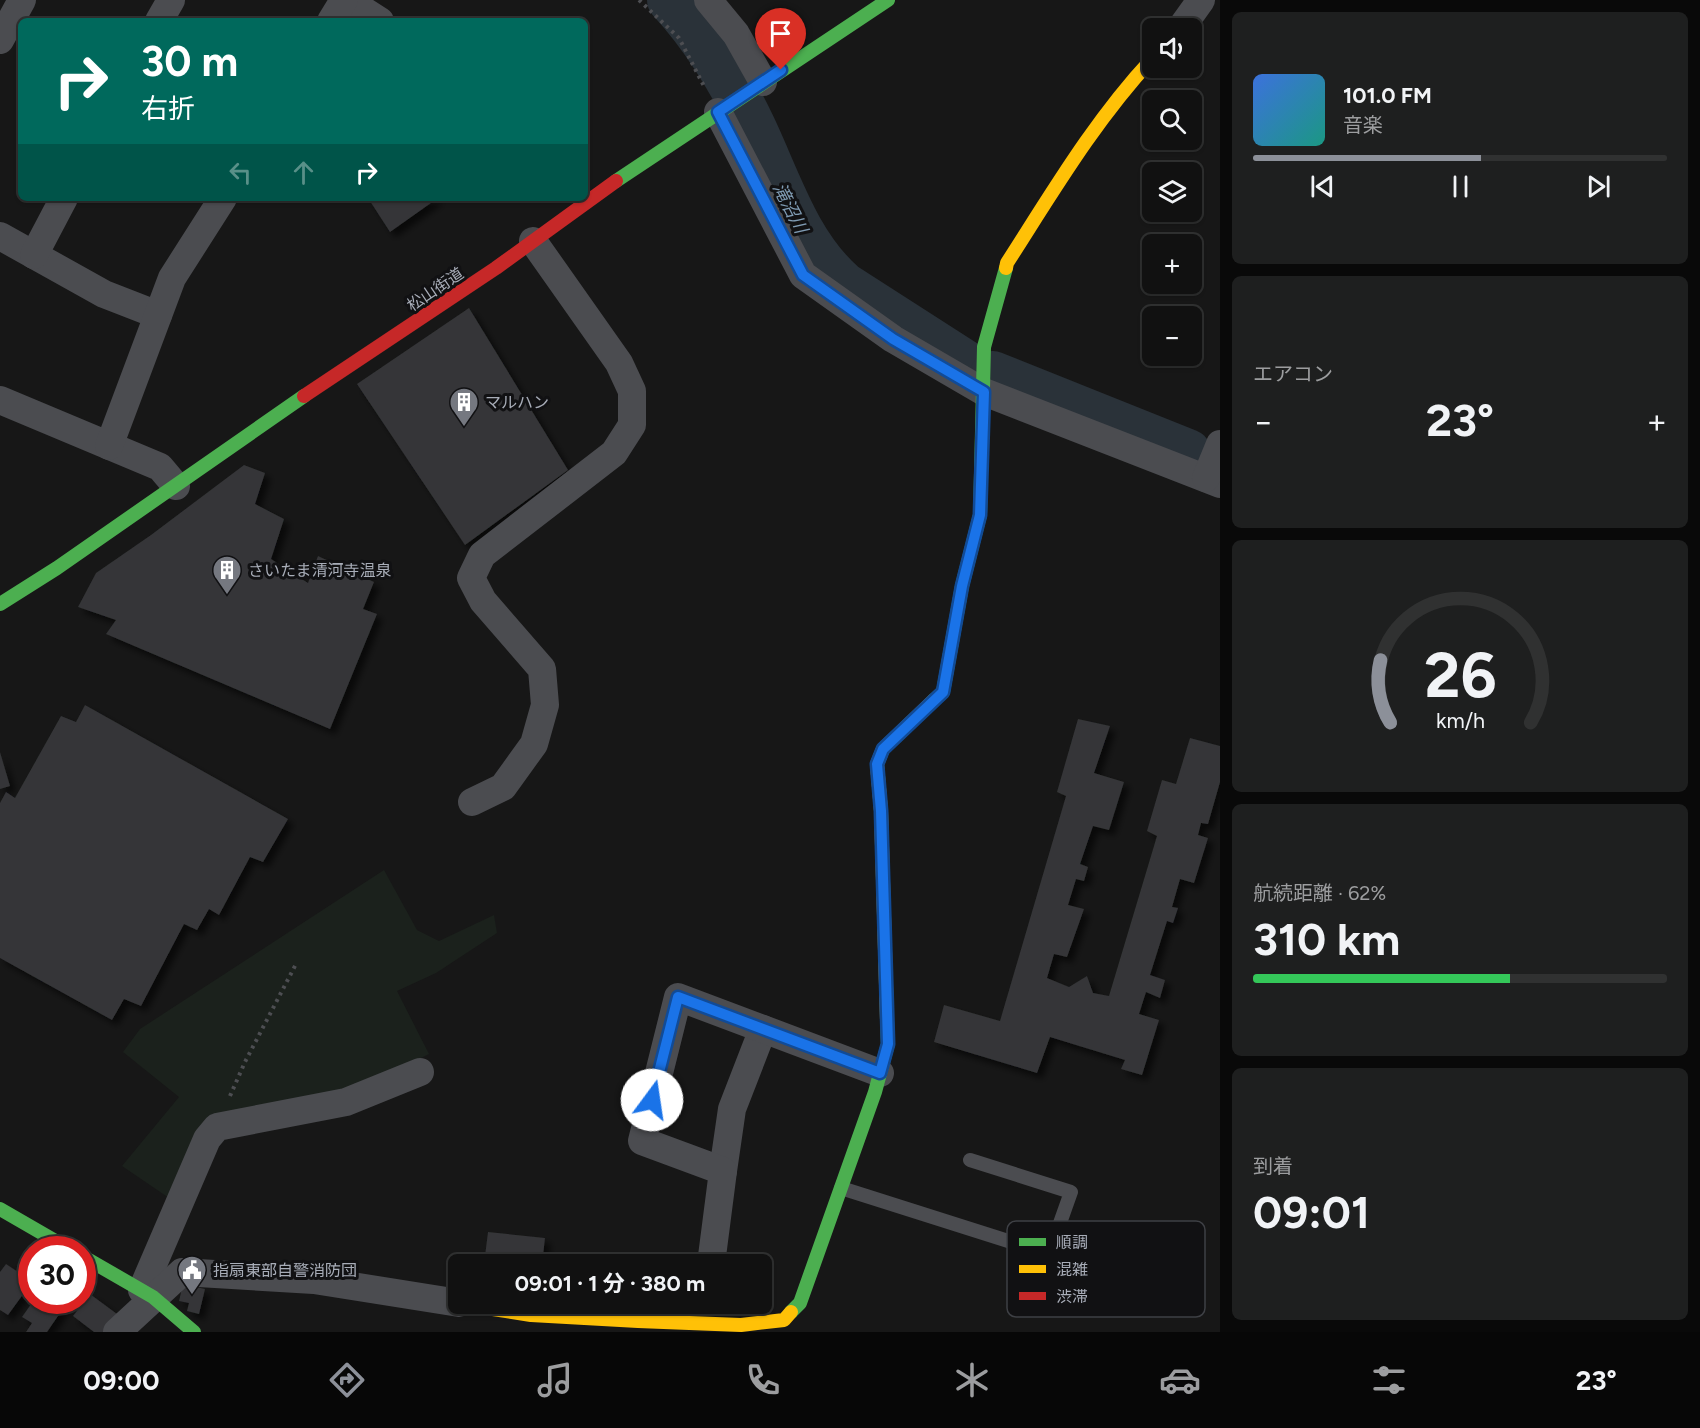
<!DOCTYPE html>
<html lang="ja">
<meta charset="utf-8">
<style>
:root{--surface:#111;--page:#1e1f1f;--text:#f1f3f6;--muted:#9c9d9f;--line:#303131;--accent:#8c9099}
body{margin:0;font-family:Figtree,"Noto Sans JP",sans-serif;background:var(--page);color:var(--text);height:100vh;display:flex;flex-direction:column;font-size:22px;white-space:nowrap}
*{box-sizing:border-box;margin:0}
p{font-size:20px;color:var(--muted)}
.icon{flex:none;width:33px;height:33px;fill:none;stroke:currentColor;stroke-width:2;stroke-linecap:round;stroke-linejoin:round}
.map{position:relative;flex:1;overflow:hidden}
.panel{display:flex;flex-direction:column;gap:12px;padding:12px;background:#090909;width:480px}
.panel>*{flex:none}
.guide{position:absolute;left:18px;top:18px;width:570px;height:183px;border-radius:9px;box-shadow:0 2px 4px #0004,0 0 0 2px var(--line);background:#00695c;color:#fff;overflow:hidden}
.controls{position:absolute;left:1142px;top:18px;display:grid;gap:12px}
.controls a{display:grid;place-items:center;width:60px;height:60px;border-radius:9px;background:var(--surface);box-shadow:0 2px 4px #0004,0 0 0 2px var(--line);font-size:30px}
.speed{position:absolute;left:18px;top:1236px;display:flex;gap:12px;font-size:30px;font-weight:700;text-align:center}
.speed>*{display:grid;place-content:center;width:78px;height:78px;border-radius:50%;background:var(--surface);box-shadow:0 2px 4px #0004,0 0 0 2px var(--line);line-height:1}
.speed .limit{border:9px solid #d22;background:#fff;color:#111}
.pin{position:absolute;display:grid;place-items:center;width:51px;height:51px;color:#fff;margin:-62px -26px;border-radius:50% 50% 50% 0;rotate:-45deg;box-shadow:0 0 6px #0007}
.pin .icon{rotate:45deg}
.me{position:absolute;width:66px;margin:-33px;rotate:14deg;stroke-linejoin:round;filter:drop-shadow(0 0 4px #0008)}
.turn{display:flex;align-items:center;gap:21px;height:126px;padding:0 24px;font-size:27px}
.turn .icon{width:78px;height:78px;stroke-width:2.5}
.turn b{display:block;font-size:42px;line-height:51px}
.lanes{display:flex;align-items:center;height:57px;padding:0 24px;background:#0003;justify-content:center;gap:30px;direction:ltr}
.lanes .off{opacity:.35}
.big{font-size:45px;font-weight:700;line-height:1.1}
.panel .tile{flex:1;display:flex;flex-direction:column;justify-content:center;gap:9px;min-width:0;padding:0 21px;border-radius:9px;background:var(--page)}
.panel .dial{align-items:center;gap:0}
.dial svg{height:156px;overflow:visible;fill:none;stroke:var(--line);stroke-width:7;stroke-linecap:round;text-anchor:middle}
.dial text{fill:var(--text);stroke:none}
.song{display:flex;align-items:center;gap:18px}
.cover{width:72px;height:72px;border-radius:9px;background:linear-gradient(135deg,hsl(220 70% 55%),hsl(170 70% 35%))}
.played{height:6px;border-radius:3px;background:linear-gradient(90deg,var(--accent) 55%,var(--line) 55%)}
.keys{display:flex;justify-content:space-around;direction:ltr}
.heat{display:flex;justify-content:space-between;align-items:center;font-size:33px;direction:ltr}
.charge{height:9px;border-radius:4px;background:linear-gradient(90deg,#34c759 62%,var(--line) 0)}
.trip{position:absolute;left:448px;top:1254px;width:324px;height:60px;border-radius:9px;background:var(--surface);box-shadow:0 2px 4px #0004,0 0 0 2px var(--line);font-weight:700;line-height:60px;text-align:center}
.tabs{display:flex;height:96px;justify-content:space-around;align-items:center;background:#070707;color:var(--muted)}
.tabs .icon{width:42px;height:42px}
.tabs .active{color:var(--accent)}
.tabs b{font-size:27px;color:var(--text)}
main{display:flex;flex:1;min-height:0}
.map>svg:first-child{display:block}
.green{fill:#1b211c}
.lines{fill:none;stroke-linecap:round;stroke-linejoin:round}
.river{stroke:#2a3239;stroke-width:46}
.building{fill:#343537;filter:url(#shadow)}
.path{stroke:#4d4e52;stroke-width:4;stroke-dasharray:3 4.5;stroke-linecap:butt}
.lane{stroke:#4b4c50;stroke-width:14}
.street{stroke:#4b4c50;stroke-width:28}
.fast{stroke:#4caf50;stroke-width:14}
.slow{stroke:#ffc107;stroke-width:14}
.jam{stroke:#c62828;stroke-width:14}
.route-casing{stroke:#114b97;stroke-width:15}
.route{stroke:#1a73e8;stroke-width:10}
.labels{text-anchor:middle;stroke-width:6;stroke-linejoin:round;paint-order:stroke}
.street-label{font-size:16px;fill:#a8adb8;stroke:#111113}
.poi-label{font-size:16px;fill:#a8adb8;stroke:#111113;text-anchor:start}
.water-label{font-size:18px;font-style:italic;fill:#7f9bb3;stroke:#111113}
.key{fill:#111113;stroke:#3e4045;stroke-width:1.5}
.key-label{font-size:16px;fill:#a8adb8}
</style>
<main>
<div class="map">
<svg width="1220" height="1332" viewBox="0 0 1220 1332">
<defs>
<filter id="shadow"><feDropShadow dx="5.5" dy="5.5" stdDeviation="3" flood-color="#0009"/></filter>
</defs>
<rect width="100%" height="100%" fill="#171717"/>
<polygon class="green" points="384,870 417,930 439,941 494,915 497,933 436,973 397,991 429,1054 345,1096 210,1124 169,1198 122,1166 179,1097 123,1052 140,1029"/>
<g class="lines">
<g class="river">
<path d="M 670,0 C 705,38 731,81 753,127 C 779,182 797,244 844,285 L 967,364"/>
<polyline points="993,374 1188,452"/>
</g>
</g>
<g class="building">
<polygon points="368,198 438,198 390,232"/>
<polygon points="469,308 568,470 465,545 357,384"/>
<polygon points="244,465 265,473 255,504 284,519 271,559 308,583 318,556 374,582 363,609 377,614 330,729 106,634 116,620 78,607 96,573 151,535"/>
<polygon points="85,705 288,819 263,862 250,857 219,915 209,909 197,930 184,924 141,1006 124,999 112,1020 0,958 0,803 6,792 15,798 61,716 76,722"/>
<polygon points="1078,719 1110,726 1094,773 1124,782 1109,830 1093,826 1080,864 1088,867 1084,881 1076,879 1068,905 1084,909 1067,957 1054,954 1047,978 1069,987 1087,976 1093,993 1109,996 1157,836 1147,831 1162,780 1176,784 1190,738 1220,746 1220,782 1208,824 1201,823 1198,835 1208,838 1194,883 1180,879 1172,907 1178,908 1173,923 1167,921 1150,975 1165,980 1160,998 1146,992 1139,1014 1159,1020 1142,1075 1121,1069 1125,1060 1050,1037 1037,1073 934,1042 944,1005 1000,1021 1066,796 1057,792"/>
<polygon points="0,752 10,786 0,789"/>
<polygon points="488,1232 545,1238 542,1264 484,1264"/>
<polygon points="6,1264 18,1272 20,1268 32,1275 32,1282 8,1315 0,1310 0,1272"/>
<polygon points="183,1284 205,1289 199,1314 187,1311 189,1303 179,1301"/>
<polygon points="90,1294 117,1314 103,1332 94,1332 73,1316"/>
<polygon points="34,1300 69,1300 47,1332 26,1332 32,1323 22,1317"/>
</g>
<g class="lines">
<g class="path">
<polyline points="639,0 679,38 705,88"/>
<polyline points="230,1096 245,1062 296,964"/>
</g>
<polyline class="lane" points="841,1188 1049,1254 1071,1192 970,1160"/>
<g class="street">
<polyline points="347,0 380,21"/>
<polyline points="708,0 736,34 763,82"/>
<polyline points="159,21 171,0"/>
<polyline points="331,21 344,0"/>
<polyline points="1181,28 1201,0"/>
<polyline points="0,40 22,0"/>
<polyline points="718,112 803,275 893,339 984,392 1220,484"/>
<polyline points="0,236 104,294 158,315"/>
<polyline points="34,255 64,198"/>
<polyline points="0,400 160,467 176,486"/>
<polyline points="109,446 172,278 223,198"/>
<polyline points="1206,478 1220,444"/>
<polyline points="472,802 503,787 534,744 545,705 542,669 483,601 471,578 482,555 614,453 632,425 632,391 619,363 533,241"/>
<polyline points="723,1171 732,1109 763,1029"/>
<polyline points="711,1264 723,1171 642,1141 678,997 880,1073"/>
<polyline points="142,1290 207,1139 217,1127 346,1102 420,1072"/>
<polyline points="117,1332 182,1272 314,1280 459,1303"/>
</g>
<g class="fast">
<polyline points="616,181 888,0"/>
<polyline points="0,604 57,568 304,396"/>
<polyline points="934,700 943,692 962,586 980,515 984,347 1006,268"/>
<polyline points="0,1209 71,1250"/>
<polyline points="82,1256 153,1297 194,1332"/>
<polyline points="791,1312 800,1303 875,1092 888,1044 887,1020"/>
</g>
<g class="slow">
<path d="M 1006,268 L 1007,263 C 1052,193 1095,120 1152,59"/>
<polyline points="887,1020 881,811 877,764 883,749 934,700"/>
<polyline points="460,1304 531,1315 638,1321 741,1325 784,1320 791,1312"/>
</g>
<polyline class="jam" points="304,396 496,268 616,181"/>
</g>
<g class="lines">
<g class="route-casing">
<polyline id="route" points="652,1100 678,997 880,1073 888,1044 881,811 877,764 883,749 943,692 962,586 980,515 984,392 893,339 803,275 718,112 781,70"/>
</g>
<use href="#route" class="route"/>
</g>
<defs>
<g id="building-pin" transform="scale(1.5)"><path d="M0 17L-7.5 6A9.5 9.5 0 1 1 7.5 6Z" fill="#757880" stroke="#111113"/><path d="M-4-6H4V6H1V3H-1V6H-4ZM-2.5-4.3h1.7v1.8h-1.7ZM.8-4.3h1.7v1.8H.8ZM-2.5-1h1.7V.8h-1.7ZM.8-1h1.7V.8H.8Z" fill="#fff"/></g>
<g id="civic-pin" transform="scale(1.5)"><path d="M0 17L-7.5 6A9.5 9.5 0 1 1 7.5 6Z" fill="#757880" stroke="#111113"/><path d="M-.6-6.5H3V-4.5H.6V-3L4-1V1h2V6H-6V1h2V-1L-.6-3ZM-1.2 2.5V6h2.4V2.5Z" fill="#fff"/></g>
</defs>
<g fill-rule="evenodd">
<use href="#building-pin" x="464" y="402"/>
<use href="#building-pin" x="227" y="570"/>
<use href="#civic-pin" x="192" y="1270"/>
</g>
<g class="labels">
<g class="street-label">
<text transform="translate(435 289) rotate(-34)" y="6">松山街道</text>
</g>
<g class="poi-label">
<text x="485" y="408">マルハン</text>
<text x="248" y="576">さいたま清河寺温泉</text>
<text x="213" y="1276">指扇東部自警消防団</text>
</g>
<g class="water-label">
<text transform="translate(790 208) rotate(63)" y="6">滝沼川</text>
</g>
</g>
<rect x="1007" y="1221" width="198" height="96" rx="9" class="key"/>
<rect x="1019" y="1238" width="27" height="8" fill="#4caf50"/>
<rect x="1019" y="1265" width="27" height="8" fill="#ffc107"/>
<rect x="1019" y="1292" width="27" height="8" fill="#c62828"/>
<g class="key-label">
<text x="1056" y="1248">順調</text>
<text x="1056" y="1275">混雑</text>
<text x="1056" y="1302">渋滞</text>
</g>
</svg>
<div class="controls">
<a><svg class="icon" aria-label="sound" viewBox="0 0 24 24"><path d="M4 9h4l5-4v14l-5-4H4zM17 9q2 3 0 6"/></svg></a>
<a><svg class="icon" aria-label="search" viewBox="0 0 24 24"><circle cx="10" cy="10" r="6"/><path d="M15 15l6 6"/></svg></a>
<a><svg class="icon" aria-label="layers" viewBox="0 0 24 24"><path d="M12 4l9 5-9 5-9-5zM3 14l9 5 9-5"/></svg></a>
<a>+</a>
<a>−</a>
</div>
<div class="speed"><div class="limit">30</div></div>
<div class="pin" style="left:781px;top:70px;background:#d93025"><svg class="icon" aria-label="arrive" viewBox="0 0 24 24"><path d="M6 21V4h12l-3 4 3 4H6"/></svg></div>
<svg class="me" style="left:652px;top:1100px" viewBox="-20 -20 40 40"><circle r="19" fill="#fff"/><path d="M0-13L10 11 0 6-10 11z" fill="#1a73e8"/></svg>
<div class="trip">09:01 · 1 分 · 380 m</div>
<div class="guide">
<div class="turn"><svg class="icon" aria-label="right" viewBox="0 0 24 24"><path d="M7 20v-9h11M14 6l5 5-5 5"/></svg><div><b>30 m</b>右折</div></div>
<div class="lanes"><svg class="icon off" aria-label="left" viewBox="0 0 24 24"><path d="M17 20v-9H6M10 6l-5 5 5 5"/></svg><svg class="icon off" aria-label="ahead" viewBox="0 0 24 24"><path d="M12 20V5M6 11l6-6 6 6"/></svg><svg class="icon" aria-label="right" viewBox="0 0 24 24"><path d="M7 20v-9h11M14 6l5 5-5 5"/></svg></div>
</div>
</div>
<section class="panel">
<div class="tile">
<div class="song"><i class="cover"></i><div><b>101.0 FM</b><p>音楽</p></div></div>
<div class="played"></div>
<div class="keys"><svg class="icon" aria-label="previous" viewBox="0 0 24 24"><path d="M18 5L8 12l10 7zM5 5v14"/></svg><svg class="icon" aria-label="pause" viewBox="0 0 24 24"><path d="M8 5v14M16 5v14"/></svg><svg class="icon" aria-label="next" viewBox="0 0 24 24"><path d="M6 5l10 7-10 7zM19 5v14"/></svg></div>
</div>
<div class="tile"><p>エアコン</p>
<div class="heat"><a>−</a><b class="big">23°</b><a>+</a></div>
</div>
<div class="tile dial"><svg viewBox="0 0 100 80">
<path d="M14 69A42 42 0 1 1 86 69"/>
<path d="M14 69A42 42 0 0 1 9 37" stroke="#8c9099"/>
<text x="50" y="56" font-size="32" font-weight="700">26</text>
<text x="50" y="72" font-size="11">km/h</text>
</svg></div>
<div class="tile"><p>航続距離 · 62%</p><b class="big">310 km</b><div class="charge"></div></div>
<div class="tile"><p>到着</p><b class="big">09:01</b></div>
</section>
</main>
<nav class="tabs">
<b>09:00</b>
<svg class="icon active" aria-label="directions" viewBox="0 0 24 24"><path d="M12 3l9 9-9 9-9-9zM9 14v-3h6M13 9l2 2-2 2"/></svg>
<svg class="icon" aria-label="music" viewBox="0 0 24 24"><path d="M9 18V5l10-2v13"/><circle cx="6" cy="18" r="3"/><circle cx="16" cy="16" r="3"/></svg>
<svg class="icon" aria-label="phone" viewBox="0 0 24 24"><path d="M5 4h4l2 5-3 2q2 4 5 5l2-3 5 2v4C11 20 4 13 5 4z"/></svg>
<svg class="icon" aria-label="climate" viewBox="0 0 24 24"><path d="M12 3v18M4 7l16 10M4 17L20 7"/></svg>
<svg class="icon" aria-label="car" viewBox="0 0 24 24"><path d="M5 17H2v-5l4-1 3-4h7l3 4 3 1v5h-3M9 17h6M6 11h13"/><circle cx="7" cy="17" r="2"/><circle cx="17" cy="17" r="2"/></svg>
<svg class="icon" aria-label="filters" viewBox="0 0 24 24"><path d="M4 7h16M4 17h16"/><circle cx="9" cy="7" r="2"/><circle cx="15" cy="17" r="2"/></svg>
<b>23°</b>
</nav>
